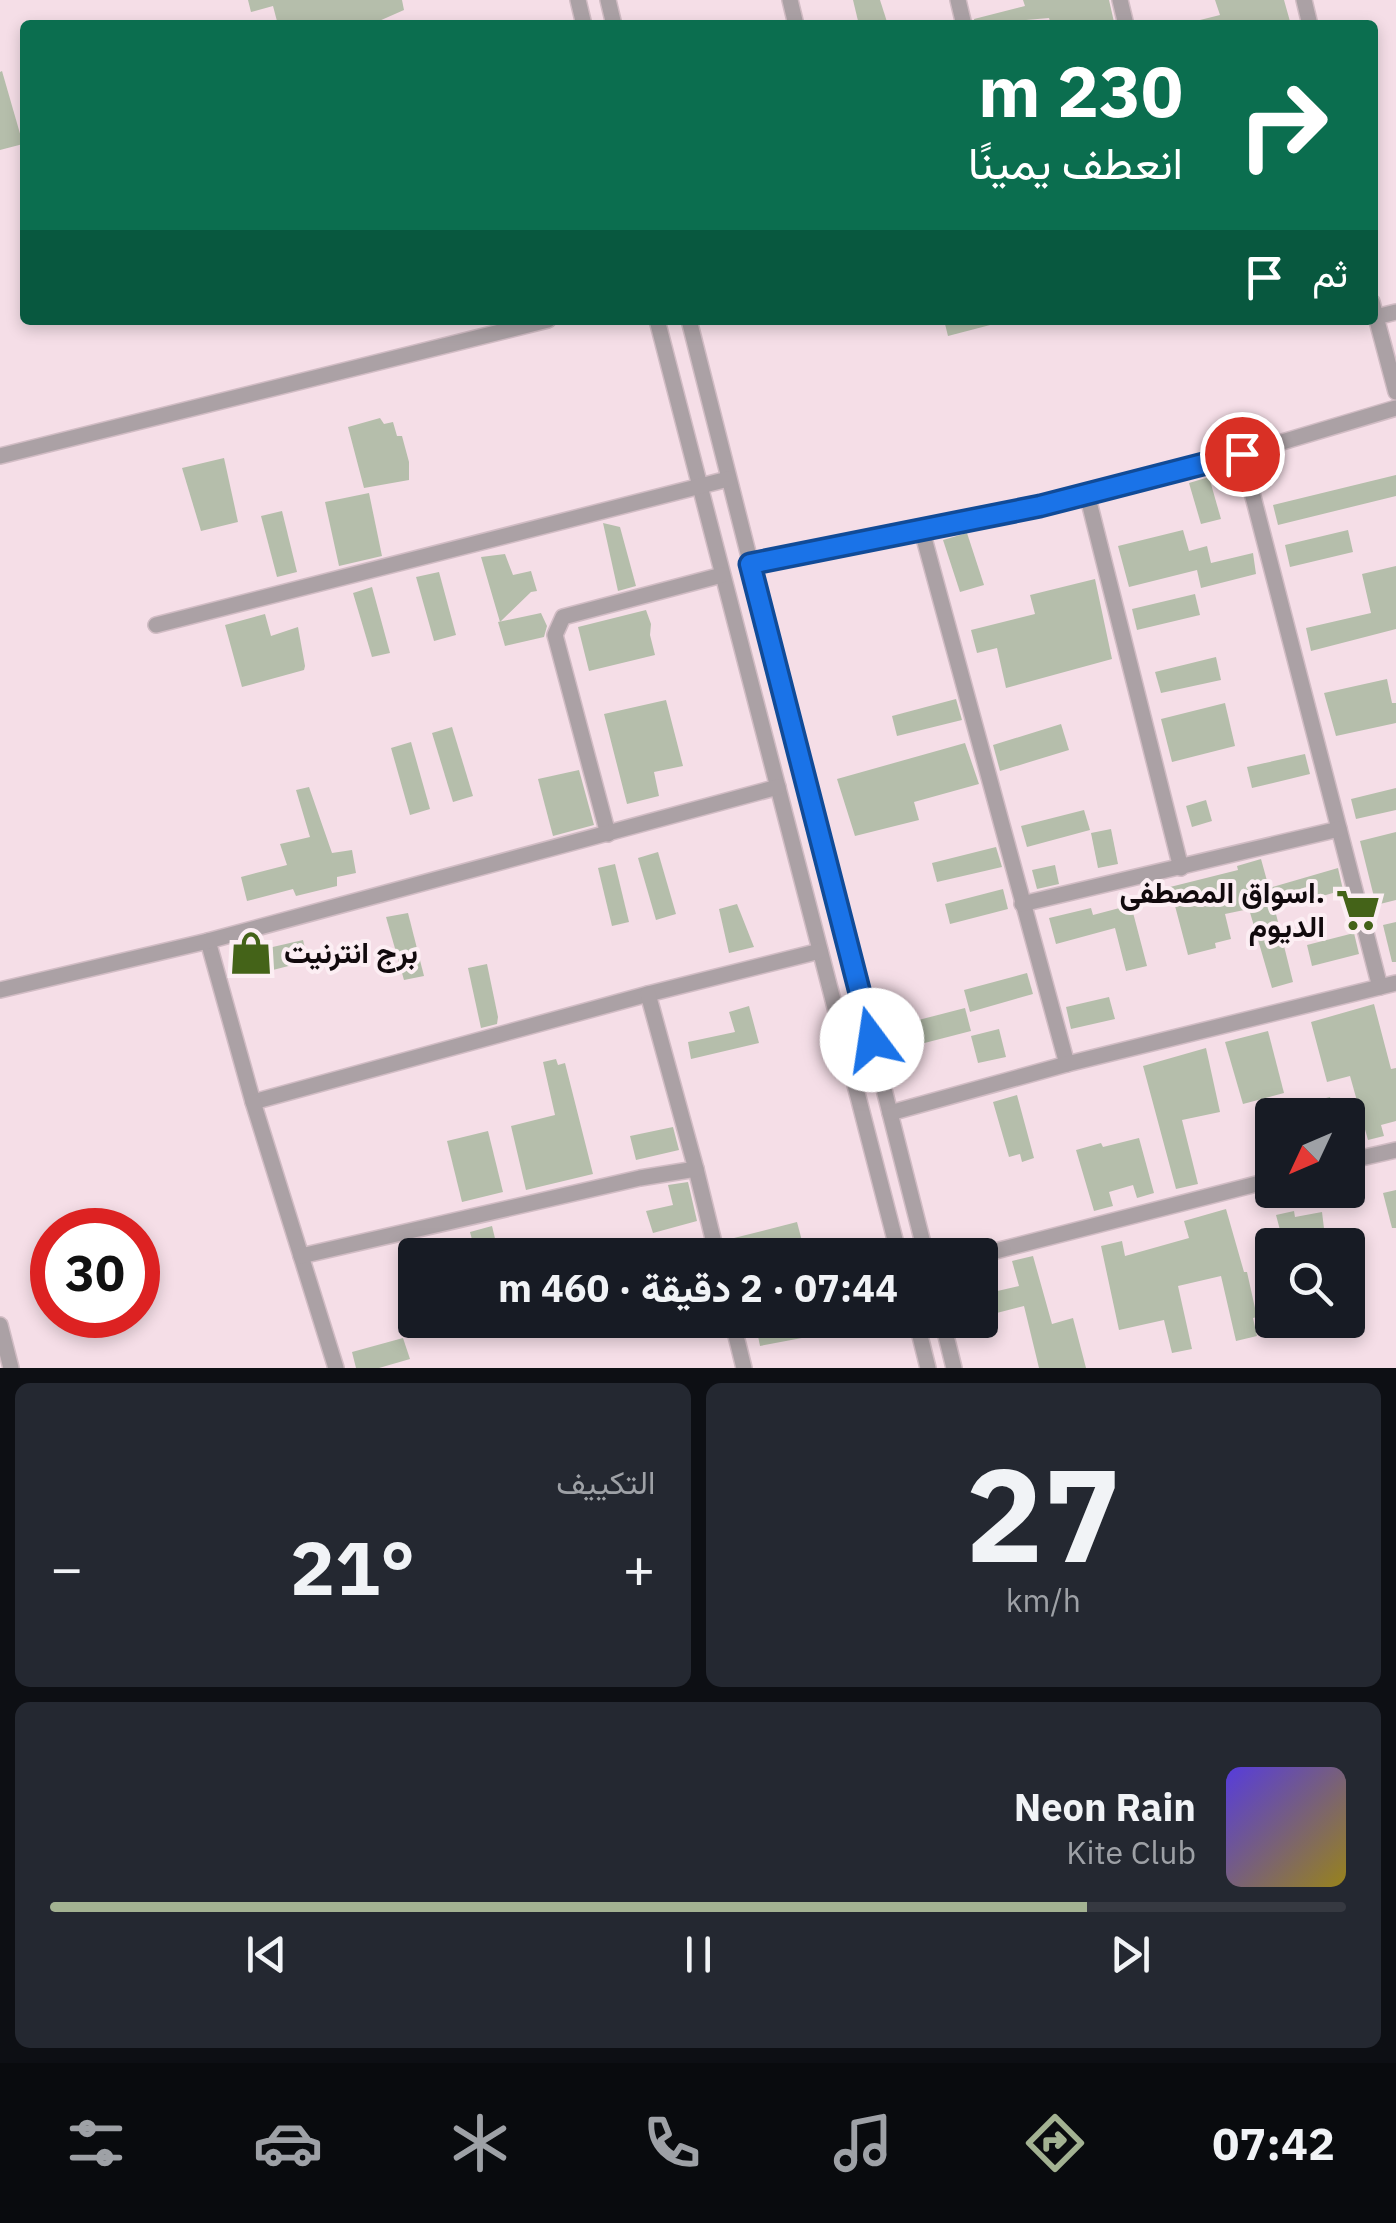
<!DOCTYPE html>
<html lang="ar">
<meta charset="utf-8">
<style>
:root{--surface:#171b24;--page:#242831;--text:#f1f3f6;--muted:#9ea1a6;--line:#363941;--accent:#a3b292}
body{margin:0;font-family:"IBM Plex Sans",Vazirmatn,sans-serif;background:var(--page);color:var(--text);direction:rtl;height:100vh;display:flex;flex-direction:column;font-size:38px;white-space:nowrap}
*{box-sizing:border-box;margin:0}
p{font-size:32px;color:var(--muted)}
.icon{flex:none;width:55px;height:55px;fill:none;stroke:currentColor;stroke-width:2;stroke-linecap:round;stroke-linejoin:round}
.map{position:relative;height:1368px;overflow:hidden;direction:ltr}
.drawer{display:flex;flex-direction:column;gap:15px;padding:15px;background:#0d0f14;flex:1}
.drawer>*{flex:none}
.top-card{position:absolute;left:20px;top:20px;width:1358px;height:305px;border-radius:10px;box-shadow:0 5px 15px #0003;direction:rtl;background:#0b6e4f;color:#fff;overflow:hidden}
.needle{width:65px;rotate:226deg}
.buttons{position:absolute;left:1255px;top:1098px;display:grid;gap:20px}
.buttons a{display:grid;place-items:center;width:110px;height:110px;border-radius:10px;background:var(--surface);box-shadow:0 5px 15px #0003;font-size:50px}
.speed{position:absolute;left:30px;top:1208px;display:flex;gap:20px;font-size:50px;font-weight:700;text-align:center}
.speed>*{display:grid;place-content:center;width:130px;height:130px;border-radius:50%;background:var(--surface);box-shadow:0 5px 15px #0003;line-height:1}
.speed .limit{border:15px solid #d22;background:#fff;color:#111}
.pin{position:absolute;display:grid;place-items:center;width:85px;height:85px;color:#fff;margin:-42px;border:5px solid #fff;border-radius:50%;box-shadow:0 2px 10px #0007}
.me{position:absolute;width:110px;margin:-55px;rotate:346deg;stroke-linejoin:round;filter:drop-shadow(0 0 8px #0008)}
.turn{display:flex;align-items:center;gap:35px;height:210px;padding:0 30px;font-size:45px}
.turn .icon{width:130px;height:130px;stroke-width:2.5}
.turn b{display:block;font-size:70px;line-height:85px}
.then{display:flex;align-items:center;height:95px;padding:0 30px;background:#0003;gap:20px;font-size:38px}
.big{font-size:75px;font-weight:800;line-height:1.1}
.drawer .widget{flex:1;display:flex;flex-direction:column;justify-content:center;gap:15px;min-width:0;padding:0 35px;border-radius:15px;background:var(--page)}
.drawer .dial{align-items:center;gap:0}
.dial b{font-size:130px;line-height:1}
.song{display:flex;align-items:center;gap:30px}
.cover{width:120px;height:120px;border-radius:15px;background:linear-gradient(135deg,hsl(250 70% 55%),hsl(50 70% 35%))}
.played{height:10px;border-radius:5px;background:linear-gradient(90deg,var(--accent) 80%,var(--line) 80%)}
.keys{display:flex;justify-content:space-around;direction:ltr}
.heat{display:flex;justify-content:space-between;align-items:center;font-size:55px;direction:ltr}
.drawer .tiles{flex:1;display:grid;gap:15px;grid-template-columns:1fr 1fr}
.widget:last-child{grid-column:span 2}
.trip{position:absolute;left:398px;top:1238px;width:600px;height:100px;border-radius:10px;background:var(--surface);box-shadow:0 5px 15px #0003;font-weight:800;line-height:100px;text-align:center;direction:rtl}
.dock{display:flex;height:160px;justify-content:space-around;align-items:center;background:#090b0e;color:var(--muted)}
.dock .icon{width:70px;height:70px}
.dock .on{color:var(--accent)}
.dock b{font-size:45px;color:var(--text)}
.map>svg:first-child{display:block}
.building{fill:#b5beab}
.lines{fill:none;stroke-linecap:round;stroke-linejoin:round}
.minor-casing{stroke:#d1bcc4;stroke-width:18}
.minor{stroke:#aba1a5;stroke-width:15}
.route-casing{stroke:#114b97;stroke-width:25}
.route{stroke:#1a73e8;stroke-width:18}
.labels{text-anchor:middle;stroke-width:8;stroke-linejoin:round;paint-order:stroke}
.poi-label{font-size:30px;font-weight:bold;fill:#110a0d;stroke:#fceef3;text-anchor:end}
</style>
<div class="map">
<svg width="1396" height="1368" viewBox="0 0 1396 1368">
<rect width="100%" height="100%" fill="#f5dee7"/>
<g class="building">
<polygon points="248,0 402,0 404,10 370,25 278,25 273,6 251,12"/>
<polygon points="853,0 880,0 888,25 859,25"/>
<polygon points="1023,0 1109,0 1114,22 1051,25 1049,18 1026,20 1027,23 1020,25 975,25 974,19 1025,6"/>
<polygon points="1215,0 1284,0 1291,25 1197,25 1196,21 1220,15"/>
<polygon points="2,71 23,144 0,150 0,72"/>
<polygon points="944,320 993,320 994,324 948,336"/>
<polygon points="380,418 384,424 393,422 397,436 402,436 409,462 409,480 364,488 348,427"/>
<polygon points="224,458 238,522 201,531 182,468"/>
<polygon points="1396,475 1396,496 1278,525 1273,505"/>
<polygon points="1209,477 1221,519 1201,524 1189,483"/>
<polygon points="369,493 382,556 339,566 325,502"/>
<polygon points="282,511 297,572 277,577 261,516"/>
<polygon points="603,523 620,527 636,586 618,591"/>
<polygon points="1183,530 1189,551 1207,546 1211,563 1253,553 1256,574 1201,588 1197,570 1129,587 1118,546"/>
<polygon points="1348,530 1353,552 1290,567 1285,545"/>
<polygon points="967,533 984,585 960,592 943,540"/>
<polygon points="505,554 513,575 531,571 537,591 531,592 500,622 481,557"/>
<polygon points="1396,566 1396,629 1311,651 1306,628 1371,613 1362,574"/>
<polygon points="439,572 456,635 434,641 416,577"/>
<polygon points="1095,579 1112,659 1006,688 997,648 977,653 971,630 1035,614 1030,595"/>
<polygon points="372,587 390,653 372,657 353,593"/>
<polygon points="1195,594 1200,615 1137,630 1132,609"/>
<polygon points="646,610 651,624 650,635 655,655 589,671 578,627"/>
<polygon points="541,613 547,626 544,637 505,646 498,622"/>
<polygon points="265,614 271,636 298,627 305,666 304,670 242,687 225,625"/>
<polygon points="1216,657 1221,680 1161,693 1155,672"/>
<polygon points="1387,679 1392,703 1396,703 1396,723 1336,736 1324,693"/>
<polygon points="956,699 962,720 897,736 892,716"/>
<polygon points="666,700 683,766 654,772 659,796 627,804 604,714"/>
<polygon points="1225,703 1235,746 1172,762 1161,719"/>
<polygon points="1061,724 1069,750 1000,771 993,745"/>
<polygon points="452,727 473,796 453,802 432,733"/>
<polygon points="411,742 430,809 410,815 391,748"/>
<polygon points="965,743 979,784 914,802 919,820 855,836 837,779"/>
<polygon points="1305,754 1310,774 1252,788 1247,767"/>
<polygon points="579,770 594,825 553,836 538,779"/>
<polygon points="309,787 332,853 352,850 356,873 337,877 337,886 296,896 293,889 247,901 241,877 287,865 280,844 310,837 296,790"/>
<polygon points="1396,788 1396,810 1356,819 1351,799"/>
<polygon points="1206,800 1212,821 1192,827 1186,806"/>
<polygon points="1084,810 1090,830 1027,847 1021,826"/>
<polygon points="1111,829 1118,864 1098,868 1091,833"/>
<polygon points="1396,832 1396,900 1376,905 1360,841"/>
<polygon points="996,847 1002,867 937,882 932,863"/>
<polygon points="658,852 676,914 656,920 638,858"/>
<polygon points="1261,859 1269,888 1338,868 1343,890 1275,910 1293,982 1272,988 1249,909 1225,914 1231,939 1215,943 1216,948 1188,955 1170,887 1238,870 1237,866"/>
<polygon points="615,864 629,922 612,926 598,868"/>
<polygon points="1055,865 1059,884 1037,889 1032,870"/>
<polygon points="1003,889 1008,909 950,924 945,904"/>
<polygon points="737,904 754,947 729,953 719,909"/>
<polygon points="1131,905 1147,966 1126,971 1115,928 1056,944 1049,918 1091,908 1093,915"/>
<polygon points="408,913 424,976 404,980 386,917"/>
<polygon points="1396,922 1396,962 1392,962 1383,925"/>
<polygon points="1354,933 1359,954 1312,966 1307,945"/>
<polygon points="303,940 308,961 269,971 264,949"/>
<polygon points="487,964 498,1017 497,1024 481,1028 468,968"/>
<polygon points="1027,973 1033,994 970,1012 964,990"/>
<polygon points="1109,997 1115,1019 1071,1029 1066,1007"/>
<polygon points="1374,1004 1391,1069 1396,1068 1396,1121 1381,1125 1384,1136 1368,1140 1350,1076 1327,1082 1311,1022"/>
<polygon points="749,1006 759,1043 691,1059 688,1042 735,1032 729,1012"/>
<polygon points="965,1008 971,1031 909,1047 903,1024"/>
<polygon points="999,1029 1006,1057 978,1063 971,1036"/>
<polygon points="1268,1031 1284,1093 1243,1104 1225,1042"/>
<polygon points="1206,1048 1220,1112 1182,1120 1198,1184 1176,1189 1143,1066"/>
<polygon points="556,1059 558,1065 565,1063 593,1174 526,1190 511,1126 555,1115 543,1062"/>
<polygon points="1017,1095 1034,1158 1022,1162 1020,1154 1009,1157 993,1102"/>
<polygon points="1330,1097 1334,1115 1276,1115 1275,1111"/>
<polygon points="673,1127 679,1150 636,1160 630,1136"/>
<polygon points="488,1131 503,1192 462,1202 447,1141"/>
<polygon points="1139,1138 1154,1193 1137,1198 1133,1185 1109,1192 1113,1206 1094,1211 1076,1150 1101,1143 1103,1147"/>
<polygon points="688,1182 697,1221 653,1233 646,1211 673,1205 668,1185"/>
<polygon points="1396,1190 1396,1228 1392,1228 1383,1193"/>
<polygon points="1226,1209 1244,1272 1247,1272 1257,1317 1253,1318 1257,1336 1236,1341 1221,1276 1178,1286 1192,1349 1172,1353 1164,1320 1119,1330 1101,1246 1122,1241 1125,1256 1189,1238 1184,1221"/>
<polygon points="1294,1211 1295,1217 1322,1212 1326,1245 1284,1245 1276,1215"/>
<polygon points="797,1222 802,1241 738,1255 734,1238"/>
<polygon points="492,1226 499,1255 476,1255 470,1232"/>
<polygon points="1033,1256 1052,1324 1073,1318 1086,1368 1039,1368 1024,1306 985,1316 980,1295 1019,1286 1012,1261"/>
<polygon points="784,1320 821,1320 823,1334 760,1346 756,1326"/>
<polygon points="403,1338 410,1359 379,1368 356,1368 352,1352"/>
</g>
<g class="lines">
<g class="minor-casing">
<g id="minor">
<polyline points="578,0 584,25"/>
<polyline points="608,0 614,25"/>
<polyline points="790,0 796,25"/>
<polyline points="958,0 964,25"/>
<polyline points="1120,0 1126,25"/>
<polyline points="1304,0 1310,25"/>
<polyline points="1372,302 1396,392"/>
<polyline points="1376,317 1396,312"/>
<polyline points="657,320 899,1255"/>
<polyline points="689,320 926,1255"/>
<polyline points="1242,454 1380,987"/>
<polyline points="0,456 548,320"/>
<polyline points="1087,494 1181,868"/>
<polyline points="922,531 1067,1064"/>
<polyline points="751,564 1040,506 1242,454 1396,408"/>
<polyline points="156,625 728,479"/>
<polyline points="608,834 555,635 563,617 722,575"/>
<polyline points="1022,904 1339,829"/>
<polyline points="208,941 253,1102 648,994 820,951"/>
<polyline points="0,990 208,941 778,787"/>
<polyline points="253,1102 336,1368"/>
<polyline points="890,1113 1067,1064 1396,983"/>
<polyline points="1348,1161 1396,1150"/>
<polyline points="696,1169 717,1255"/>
<polyline points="980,1255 1272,1180"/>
<polyline points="301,1256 640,1178 696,1169 648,994"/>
<polyline points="732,1320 744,1368"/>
<polyline points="916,1320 928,1368"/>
<polyline points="942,1320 954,1368"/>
<polyline points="0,1325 11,1368"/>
</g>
</g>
<use href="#minor" class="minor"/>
</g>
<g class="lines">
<g class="route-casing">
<polyline id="route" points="872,1040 750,564 1040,506 1242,454"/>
</g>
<use href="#route" class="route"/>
</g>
<defs>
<g id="supermarket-bare" transform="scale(3.45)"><path d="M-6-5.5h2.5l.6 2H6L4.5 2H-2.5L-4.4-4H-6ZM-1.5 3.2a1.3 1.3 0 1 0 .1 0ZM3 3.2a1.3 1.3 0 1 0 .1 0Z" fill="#446318" stroke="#fceef3" stroke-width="2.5" paint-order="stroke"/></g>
<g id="shop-bare" transform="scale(3.45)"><path d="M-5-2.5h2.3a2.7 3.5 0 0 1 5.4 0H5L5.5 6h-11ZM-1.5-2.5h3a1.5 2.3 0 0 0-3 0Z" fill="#446318" stroke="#fceef3" stroke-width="2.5" paint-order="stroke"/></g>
</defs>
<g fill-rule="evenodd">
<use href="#supermarket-bare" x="1358" y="910"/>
<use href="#shop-bare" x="251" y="953"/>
</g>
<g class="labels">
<g class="poi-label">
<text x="1325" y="903">اسواق المصطفى.<tspan x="1325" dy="34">الديوم</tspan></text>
<text x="284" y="963" text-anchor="start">برج انترنيت</text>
</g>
</g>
</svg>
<div class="buttons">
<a><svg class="needle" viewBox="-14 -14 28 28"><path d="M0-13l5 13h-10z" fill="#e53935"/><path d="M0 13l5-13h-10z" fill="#9ea1a6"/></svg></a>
<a><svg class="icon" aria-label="search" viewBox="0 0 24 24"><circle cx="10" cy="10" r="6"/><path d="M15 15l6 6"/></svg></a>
</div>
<div class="speed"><div class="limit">30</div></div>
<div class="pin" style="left:1242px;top:454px;background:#d93025"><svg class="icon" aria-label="arrive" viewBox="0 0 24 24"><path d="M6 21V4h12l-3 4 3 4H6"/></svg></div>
<svg class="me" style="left:872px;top:1040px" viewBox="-20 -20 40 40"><circle r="19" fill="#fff"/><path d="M0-13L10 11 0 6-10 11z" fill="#1a73e8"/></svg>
<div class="trip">07:44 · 2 دقيقة · 460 m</div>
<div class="top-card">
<div class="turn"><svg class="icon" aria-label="right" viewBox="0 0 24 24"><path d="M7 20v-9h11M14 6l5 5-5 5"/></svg><div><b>230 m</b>انعطف يمينًا</div></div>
<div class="then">ثم<svg class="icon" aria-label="arrive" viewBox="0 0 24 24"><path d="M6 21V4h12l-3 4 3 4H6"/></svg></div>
</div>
</div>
<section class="drawer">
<div class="tiles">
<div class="widget dial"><b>27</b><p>km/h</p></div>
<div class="widget"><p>التكييف</p>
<div class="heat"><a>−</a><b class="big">21°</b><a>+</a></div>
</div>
<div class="widget">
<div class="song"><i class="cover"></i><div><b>Neon Rain</b><p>Kite Club</p></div></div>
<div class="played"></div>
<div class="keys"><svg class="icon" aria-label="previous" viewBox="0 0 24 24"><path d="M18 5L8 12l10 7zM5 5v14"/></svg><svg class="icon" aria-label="pause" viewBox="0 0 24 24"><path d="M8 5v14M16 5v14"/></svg><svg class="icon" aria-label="next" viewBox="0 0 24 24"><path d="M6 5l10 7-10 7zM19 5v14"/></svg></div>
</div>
</div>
</section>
<nav class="dock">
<b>07:42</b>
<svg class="icon on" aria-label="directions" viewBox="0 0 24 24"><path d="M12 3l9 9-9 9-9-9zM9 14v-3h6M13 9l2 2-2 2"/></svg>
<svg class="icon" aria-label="music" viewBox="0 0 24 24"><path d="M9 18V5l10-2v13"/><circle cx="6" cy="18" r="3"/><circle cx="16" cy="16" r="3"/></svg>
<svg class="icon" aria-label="phone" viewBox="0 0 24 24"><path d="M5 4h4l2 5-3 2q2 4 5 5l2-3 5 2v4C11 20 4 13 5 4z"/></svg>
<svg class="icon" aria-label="climate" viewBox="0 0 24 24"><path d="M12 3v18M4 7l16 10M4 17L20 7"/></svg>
<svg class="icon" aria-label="car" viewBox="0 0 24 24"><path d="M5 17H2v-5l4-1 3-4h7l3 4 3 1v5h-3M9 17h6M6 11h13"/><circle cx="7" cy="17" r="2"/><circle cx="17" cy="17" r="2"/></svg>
<svg class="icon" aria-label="filters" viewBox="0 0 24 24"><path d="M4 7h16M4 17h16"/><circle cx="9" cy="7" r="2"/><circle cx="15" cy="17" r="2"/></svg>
</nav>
